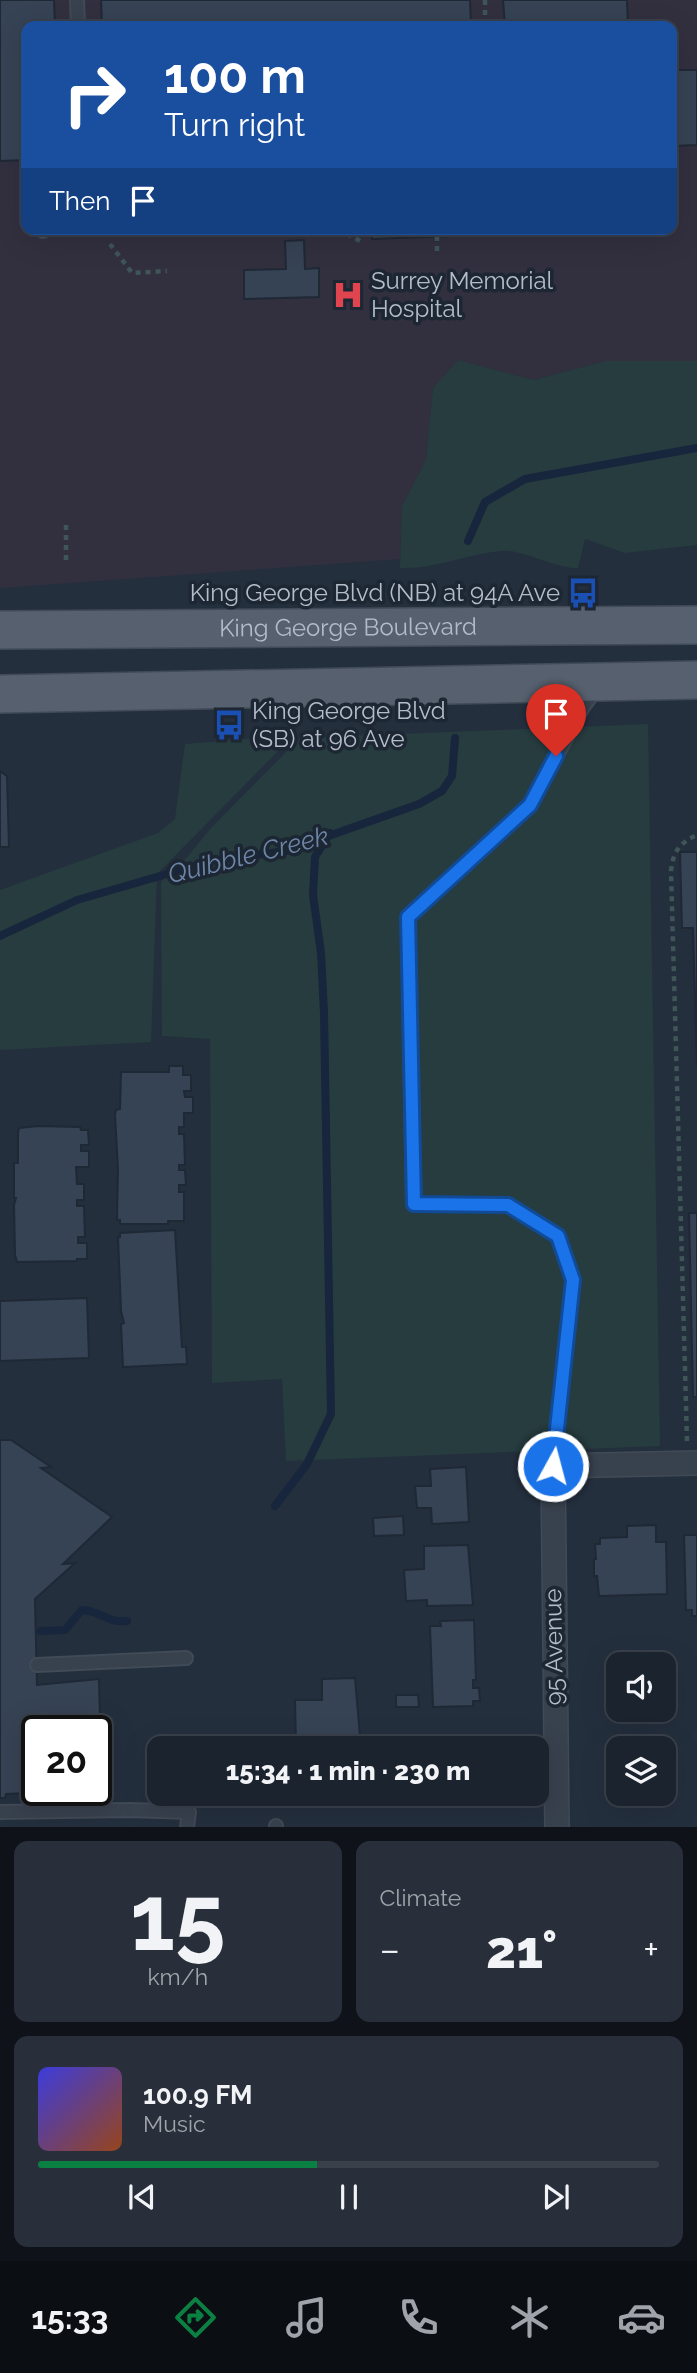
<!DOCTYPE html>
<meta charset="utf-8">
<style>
:root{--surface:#1b232e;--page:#282f3a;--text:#f1f3f6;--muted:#a0a4aa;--line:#39404a;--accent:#0b8043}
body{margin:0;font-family:Raleway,sans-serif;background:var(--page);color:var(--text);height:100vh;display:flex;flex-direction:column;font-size:26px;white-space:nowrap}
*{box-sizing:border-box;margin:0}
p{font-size:23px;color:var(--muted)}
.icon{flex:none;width:38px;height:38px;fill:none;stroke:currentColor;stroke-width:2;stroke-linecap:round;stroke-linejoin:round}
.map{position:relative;height:1827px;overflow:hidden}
.drawer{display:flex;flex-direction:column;gap:14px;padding:14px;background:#0f1319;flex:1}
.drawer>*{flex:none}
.top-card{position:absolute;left:21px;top:21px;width:656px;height:214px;border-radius:14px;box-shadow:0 7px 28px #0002,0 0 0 2px var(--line);background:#1a4fa0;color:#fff;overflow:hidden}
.buttons{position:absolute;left:606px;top:1652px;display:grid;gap:14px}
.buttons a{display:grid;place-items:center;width:70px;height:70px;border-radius:14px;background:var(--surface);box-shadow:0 7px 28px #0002,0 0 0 2px var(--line);font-size:35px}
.speed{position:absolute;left:21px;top:1715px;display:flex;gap:14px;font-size:35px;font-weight:700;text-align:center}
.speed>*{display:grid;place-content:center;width:91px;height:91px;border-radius:50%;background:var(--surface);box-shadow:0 7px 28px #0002,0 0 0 2px var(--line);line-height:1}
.speed .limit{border:4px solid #111;border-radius:10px;background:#fff;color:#111}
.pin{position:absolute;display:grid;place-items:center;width:60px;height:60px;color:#fff;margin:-72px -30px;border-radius:50% 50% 50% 0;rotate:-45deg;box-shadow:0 0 7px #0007}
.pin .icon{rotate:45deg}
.me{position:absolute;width:77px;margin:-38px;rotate:7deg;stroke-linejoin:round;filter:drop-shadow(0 0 5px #0008)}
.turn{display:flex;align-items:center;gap:24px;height:147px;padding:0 28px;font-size:32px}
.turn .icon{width:91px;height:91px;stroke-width:2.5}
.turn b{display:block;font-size:49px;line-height:60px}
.then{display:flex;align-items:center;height:66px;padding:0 28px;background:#0003;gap:14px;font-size:26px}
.big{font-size:52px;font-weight:800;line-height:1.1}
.drawer .widget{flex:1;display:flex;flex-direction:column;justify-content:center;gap:10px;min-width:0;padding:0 24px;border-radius:14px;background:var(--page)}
.drawer .dial{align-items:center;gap:0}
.dial b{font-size:91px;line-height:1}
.song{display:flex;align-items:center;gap:21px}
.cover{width:84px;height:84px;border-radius:10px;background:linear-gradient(135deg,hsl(240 70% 55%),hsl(20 70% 35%))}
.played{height:7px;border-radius:4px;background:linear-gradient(90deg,var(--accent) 45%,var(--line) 45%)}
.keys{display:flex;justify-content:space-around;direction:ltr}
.heat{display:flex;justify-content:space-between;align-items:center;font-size:38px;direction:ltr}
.drawer .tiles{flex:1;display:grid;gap:14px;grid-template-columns:1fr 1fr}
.widget:last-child{grid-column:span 2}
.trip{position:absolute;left:147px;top:1736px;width:402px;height:70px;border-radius:14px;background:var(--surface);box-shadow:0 7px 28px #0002,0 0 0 2px var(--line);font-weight:800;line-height:70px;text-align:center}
.menu{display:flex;height:112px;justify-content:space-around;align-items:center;background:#0b0e12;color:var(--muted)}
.menu .icon{width:49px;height:49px}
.menu .active{color:var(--accent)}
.menu b{font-size:32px;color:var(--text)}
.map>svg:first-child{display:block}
.medical{fill:#32303f;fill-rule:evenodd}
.green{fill:#263c3f}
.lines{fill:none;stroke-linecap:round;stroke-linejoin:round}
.stream{stroke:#17263c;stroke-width:8}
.building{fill:#364354;stroke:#1f2835;stroke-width:2;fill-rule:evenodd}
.lane-casing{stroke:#414a57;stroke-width:16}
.street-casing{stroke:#414a57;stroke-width:26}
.primary-casing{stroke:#414a57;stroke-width:40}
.path{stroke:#3f5557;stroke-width:4.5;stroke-dasharray:5 5;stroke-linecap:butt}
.lane{stroke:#38414e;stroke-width:12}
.street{stroke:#38414e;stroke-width:23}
.primary{stroke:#56606e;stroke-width:37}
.route-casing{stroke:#114b97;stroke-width:18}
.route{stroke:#1a73e8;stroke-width:12}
.labels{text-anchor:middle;stroke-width:7;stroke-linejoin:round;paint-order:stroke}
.poi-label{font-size:24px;fill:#b4bcc9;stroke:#1d2633;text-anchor:start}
.street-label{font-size:24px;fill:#b4bcc9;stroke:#1d2633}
.water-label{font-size:26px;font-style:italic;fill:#6d86a8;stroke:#1d2633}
</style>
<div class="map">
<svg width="697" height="1827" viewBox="0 0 697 1827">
<rect width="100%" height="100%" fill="#242f3e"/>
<path class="medical" d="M 0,0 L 697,0 L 697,361 L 605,361 L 534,380 L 458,360 L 433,388 L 426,460 L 402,506 L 400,559 L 0,588 ZM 26,26 L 672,26 L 672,229 L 26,229 Z"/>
<g class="green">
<path d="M 458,360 L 534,380 L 605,361 L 697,361 L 697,545 L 625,553 L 585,539 L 578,568 C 553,568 523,549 503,551 C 469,553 437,569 400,568 L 402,506 L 426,460 L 433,388 Z"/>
<polygon points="648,724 660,1446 286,1461 282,1379 212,1383 210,1039 162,1036 161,884 164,877 179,867 211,828 300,738"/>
<polygon points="294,735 157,874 151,1042 0,1050 0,890 158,833 175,819 185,744"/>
</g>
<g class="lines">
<g class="stream">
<polyline points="468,541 485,502 525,479 697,448"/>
<polyline points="0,936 77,900 212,861 286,851 419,804 442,791 452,776 455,738"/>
<polyline points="275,1506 307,1464 331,1414 324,1013 321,953 313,895 315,857 330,833"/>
<path d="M 41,1631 L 65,1630 L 82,1610 C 102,1611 106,1623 127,1621"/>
</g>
</g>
<g class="building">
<polygon points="0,0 54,0 55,26 26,26 26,160 0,161"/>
<polygon points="101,0 470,0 471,26 102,26"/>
<polygon points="503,0 627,0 628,26 505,26"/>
<polygon points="672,70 697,70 697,145 675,146"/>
<polygon points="371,229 478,229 478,235 372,239"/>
<polygon points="304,240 305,269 319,268 319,297 244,299 244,270 286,269 285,241"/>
<polygon points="0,771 7,776 9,847 0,847"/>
<polygon points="680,852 697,852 697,1066 693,928 682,928"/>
<polygon points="169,1066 183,1066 183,1075 191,1075 191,1091 184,1091 185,1097 193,1097 193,1113 184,1113 184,1127 179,1127 179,1134 184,1134 185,1165 179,1165 179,1170 185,1170 186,1185 179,1185 179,1192 184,1192 184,1221 168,1221 168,1224 120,1224 120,1220 117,1220 118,1169 115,1115 116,1110 120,1109 121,1072 169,1072"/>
<polygon points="38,1126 80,1127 81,1130 88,1130 89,1145 81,1145 81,1151 89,1151 89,1167 76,1167 77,1184 84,1184 84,1200 77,1200 77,1206 84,1206 85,1237 78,1237 78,1243 87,1243 87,1259 77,1259 77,1261 17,1262 15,1255 14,1205 16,1198 14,1198 14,1163 18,1163 18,1133 19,1128"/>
<polygon points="689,1213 697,1213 697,1397 693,1397"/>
<polygon points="175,1230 182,1347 186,1347 187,1364 123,1367 121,1324 124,1323 121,1311 118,1237 120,1237 120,1233"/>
<polygon points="87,1298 89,1358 0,1361 0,1301"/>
<path d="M 0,1440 L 11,1440 L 51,1467 L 41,1468 L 112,1517 L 63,1564 L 75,1563 L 35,1599 L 37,1685 L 99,1679 L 102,1795 L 49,1796 L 49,1792 L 6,1794 L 5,1798 L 0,1798 ZM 37,1731 L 96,1731 L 96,1790 L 37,1790 Z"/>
<polygon points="466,1467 469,1522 432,1524 431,1508 417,1508 415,1486 431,1486 430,1469"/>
<polygon points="403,1516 404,1535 374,1536 373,1518"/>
<polygon points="656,1525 656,1542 666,1542 667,1594 599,1596 597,1576 594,1576 594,1559 596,1559 595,1544 600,1544 600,1538 627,1537 627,1526"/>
<polygon points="684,1535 697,1535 697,1616 692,1616 692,1610 686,1610"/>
<polygon points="468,1545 473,1605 427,1606 427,1600 406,1601 404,1570 424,1569 424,1546"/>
<polygon points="474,1620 476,1680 473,1680 473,1688 479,1688 480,1701 473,1701 473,1706 433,1707 430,1626 441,1626 440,1621"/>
<polygon points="355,1678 361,1748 337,1748 337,1743 325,1743 325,1748 296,1748 295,1700 322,1700 322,1679"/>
<polygon points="396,1695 418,1695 419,1707 396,1707"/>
<rect x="396" y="1747" width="39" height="1"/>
<polygon points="397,1794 480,1794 480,1798 460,1798 460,1795 397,1796"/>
</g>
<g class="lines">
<g class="lane-casing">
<g id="lane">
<polyline points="77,0 78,26"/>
<polyline points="43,231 45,229"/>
<polyline points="553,1466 573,1280 558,1236 508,1205 413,1204 408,917 530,805 583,707 597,688"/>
<polyline points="37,1665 186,1658"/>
<polyline points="0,1812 130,1810 189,1812 187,1827"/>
<polyline points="276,1826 276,1827"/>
</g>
</g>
<g class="street-casing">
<polyline id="street" points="557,1827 553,1466 697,1463"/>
</g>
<g class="primary-casing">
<g id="primary">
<path id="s1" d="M 0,630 L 697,625"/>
<polyline points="0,694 697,680"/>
</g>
</g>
<g class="path">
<polyline points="485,0 485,26"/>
<polyline points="227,229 227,232 290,229"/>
<polyline points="338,229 360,241"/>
<polyline points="505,229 505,235"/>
<polyline points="437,236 437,254"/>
<polyline points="110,244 132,273 167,271"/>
<polyline points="66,525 66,560"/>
<path d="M 687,1441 L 671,871 C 673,852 679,843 697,835"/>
</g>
<use href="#lane" class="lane"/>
<use href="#street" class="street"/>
<use href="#primary" class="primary"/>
</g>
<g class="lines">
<g class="route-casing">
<polyline id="route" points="553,1466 573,1280 558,1236 508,1205 414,1204 408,917 530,805 556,756"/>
</g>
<use href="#route" class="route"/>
</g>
<defs>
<g id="hospital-bare" transform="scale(2.415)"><path d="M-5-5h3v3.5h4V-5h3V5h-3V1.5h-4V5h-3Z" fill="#e0444e" stroke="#1d2633" stroke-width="2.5" paint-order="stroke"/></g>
<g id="bus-bare" transform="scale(2.415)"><path d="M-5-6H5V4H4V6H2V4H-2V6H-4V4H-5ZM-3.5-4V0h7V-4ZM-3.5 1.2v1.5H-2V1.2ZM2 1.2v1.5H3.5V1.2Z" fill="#1a4fb4" stroke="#1d2633" stroke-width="2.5" paint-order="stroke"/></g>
</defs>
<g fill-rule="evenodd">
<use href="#hospital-bare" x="348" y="295"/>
<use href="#bus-bare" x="583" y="593"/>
<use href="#bus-bare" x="229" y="725"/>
</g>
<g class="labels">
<g class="poi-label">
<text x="371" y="289">Surrey Memorial<tspan x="371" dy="28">Hospital</tspan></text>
<text x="560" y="601" text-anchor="end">King George Blvd (NB) at 94A Ave</text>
<text x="252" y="719">King George Blvd<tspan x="252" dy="28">(SB) at 96 Ave</tspan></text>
</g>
<g class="street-label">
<text dy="8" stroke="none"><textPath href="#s1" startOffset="348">King George Boulevard</textPath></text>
<text transform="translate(554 1647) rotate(-91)" y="8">95 Avenue</text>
</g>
<g class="water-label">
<text transform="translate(248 855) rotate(-14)" y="9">Quibble Creek</text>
</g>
</g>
</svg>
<div class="buttons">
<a><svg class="icon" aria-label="sound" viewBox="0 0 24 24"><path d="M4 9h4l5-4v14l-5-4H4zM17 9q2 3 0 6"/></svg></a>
<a><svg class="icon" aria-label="layers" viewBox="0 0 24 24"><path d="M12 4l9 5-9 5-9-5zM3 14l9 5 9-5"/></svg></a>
</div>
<div class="speed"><div class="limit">20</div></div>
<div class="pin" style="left:556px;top:756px;background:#d93025"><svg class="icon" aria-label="arrive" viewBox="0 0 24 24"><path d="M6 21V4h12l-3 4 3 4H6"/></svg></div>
<svg class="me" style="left:553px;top:1466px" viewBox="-20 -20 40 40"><circle r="17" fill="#1a73e8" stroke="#fff" stroke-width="3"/><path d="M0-11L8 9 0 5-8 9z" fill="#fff"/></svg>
<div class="trip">15:34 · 1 min · 230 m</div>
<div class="top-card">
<div class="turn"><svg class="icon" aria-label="right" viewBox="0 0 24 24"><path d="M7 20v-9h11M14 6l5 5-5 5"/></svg><div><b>100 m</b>Turn right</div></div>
<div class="then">Then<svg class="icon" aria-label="arrive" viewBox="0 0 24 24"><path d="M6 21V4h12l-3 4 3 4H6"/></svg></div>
</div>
</div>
<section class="drawer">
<div class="tiles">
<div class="widget dial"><b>15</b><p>km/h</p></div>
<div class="widget"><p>Climate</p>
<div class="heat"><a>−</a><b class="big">21°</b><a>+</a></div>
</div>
<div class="widget">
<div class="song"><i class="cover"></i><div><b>100.9 FM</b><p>Music</p></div></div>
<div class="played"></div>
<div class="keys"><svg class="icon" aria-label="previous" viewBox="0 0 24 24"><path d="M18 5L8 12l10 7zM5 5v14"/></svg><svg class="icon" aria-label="pause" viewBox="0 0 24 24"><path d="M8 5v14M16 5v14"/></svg><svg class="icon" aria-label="next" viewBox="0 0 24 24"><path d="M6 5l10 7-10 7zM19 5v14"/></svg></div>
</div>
</div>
</section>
<nav class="menu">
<b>15:33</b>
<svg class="icon active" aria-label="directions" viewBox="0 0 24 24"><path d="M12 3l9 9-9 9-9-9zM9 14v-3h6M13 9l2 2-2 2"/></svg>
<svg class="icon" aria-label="music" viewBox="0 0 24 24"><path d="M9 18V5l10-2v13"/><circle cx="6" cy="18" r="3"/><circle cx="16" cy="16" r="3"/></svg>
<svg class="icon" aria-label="phone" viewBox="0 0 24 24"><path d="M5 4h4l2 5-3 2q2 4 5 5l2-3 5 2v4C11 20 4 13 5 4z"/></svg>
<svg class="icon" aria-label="climate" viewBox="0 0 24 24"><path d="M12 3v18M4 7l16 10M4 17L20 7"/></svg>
<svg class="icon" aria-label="car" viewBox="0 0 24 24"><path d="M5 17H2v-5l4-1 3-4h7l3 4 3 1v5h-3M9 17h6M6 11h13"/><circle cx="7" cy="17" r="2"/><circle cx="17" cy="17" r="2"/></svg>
</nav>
